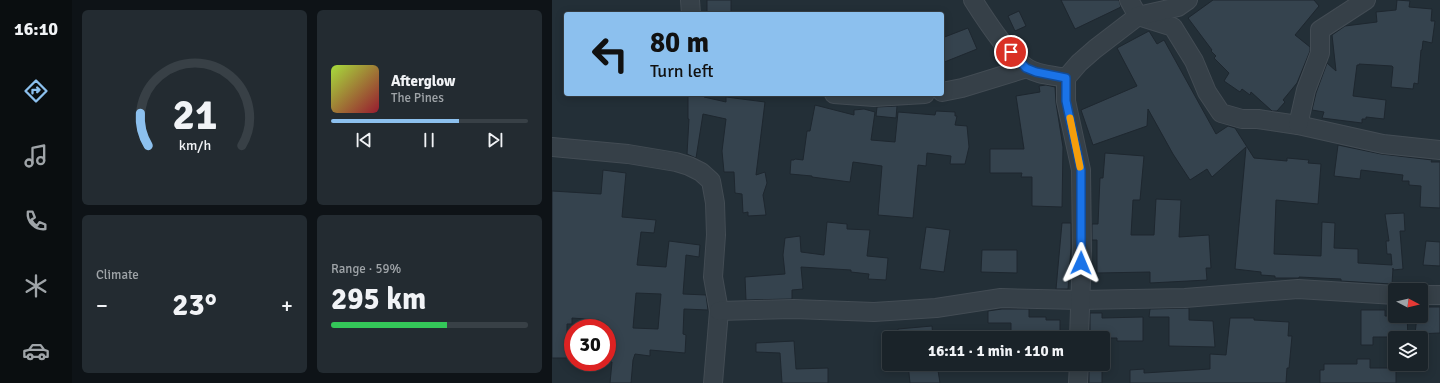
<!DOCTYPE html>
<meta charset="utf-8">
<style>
:root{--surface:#1a2329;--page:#232b31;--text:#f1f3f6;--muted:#9fa4a8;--line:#384046;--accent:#8cc0ee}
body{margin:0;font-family:Signika,sans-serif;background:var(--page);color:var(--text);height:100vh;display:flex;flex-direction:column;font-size:15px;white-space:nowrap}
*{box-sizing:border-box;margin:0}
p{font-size:13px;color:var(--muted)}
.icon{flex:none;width:22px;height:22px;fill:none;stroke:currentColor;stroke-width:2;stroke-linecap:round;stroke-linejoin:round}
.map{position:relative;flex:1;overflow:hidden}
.details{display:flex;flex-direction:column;gap:10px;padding:10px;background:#0e1317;width:480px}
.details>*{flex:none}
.top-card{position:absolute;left:12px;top:12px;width:380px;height:84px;border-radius:4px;box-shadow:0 2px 10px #0003,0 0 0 1px var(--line);background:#8cc0ee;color:#111;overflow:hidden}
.needle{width:26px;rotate:97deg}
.buttons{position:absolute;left:836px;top:283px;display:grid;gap:8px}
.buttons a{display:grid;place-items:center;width:40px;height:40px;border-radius:4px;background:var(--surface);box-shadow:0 2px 10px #0003,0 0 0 1px var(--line);font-size:20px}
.speed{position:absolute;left:12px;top:319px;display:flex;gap:8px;font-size:20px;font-weight:700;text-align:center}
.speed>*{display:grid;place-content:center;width:52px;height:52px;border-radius:50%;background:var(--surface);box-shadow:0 2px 10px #0003,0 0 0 1px var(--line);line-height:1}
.speed .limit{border:6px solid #d22;background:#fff;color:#111}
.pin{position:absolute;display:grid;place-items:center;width:34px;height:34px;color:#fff;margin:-17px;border:2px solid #fff;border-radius:50%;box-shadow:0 1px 4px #0007}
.me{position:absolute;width:44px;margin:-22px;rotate:1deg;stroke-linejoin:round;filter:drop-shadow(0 0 3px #0008)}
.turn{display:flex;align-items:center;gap:14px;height:84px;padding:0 20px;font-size:18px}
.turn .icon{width:52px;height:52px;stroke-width:2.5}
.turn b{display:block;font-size:28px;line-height:34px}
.big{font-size:30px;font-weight:700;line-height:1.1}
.details .tile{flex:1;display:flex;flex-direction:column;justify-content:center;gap:6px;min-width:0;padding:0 14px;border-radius:6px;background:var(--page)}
.details .dial{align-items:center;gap:0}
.dial svg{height:104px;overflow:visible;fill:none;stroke:var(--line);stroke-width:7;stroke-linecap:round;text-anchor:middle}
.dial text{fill:var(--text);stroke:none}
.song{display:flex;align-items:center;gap:12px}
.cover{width:48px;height:48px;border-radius:6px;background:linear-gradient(135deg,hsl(80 70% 55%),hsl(350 70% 35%))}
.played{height:4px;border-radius:2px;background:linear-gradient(90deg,var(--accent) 65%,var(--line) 65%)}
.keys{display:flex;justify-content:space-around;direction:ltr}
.heat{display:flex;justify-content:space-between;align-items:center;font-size:22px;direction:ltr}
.charge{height:6px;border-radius:3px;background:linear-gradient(90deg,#34c759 59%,var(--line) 0)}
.details .tiles{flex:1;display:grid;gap:10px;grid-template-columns:repeat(2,1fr)}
.trip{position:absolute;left:330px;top:331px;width:228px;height:40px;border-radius:4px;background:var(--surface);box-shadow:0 2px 10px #0003,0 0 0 1px var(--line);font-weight:700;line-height:40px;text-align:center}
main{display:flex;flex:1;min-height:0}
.tabs{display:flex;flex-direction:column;width:72px;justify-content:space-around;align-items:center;background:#0a0e10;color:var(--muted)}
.tabs .icon{width:28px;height:28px}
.tabs .on{color:var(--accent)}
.tabs b{font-size:18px;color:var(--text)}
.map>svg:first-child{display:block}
.building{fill:#35434e;stroke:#1e272f;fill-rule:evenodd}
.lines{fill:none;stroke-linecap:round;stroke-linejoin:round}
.minor-casing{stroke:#434c54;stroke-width:20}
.minor{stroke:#364048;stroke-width:18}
.route-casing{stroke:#114b97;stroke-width:10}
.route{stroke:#1a73e8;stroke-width:7}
.slow{stroke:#f59e0b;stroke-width:7}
</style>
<main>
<nav class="tabs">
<b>16:10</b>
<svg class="icon on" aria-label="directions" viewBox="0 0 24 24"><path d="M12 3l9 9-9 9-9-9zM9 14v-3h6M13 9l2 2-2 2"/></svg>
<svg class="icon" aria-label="music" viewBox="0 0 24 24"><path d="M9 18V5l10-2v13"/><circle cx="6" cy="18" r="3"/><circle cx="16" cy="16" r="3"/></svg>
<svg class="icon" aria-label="phone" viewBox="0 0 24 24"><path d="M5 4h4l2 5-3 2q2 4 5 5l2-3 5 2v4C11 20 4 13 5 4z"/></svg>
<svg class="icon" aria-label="climate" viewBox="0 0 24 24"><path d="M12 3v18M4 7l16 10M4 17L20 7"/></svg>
<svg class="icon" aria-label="car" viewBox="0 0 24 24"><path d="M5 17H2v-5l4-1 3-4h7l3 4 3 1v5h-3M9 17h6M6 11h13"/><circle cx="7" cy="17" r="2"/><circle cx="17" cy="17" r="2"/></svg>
</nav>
<section class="details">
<div class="tiles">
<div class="tile dial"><svg viewBox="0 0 100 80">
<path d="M14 69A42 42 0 1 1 86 69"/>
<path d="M14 69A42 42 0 0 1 8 44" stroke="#8cc0ee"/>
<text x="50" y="56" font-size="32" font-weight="700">21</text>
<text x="50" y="72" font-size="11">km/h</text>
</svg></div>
<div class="tile">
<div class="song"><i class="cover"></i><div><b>Afterglow</b><p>The Pines</p></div></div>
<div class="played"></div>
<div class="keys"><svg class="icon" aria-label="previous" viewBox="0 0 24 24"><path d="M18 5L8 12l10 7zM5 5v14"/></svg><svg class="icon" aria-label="pause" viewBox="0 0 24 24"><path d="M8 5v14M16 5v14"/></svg><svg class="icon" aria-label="next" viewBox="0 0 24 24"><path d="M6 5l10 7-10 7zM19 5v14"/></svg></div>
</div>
<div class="tile"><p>Climate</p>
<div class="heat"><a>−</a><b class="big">23°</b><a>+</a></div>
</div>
<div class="tile"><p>Range · 59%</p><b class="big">295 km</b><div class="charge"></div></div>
</div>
</section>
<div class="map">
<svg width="888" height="383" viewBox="0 0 888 383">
<rect width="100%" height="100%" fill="#232f37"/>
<g class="building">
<rect x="155" y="0" width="24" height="14"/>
<polygon points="509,0 567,0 569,7 523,29"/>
<polygon points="661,0 762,0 767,6 743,35 758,47 758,51 745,83 731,100 733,102 725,111 720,111 699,92 698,95 690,89 688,92 672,81 677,73 662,58 664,56 659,51 660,50 636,18"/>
<polygon points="845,0 858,1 857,7 880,9 879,21 883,21 880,43 871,41 870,50 869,50 866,84 862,83 861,89 839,87 841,67 840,66 807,64 807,65 805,65 801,96 834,100 832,119 814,117 814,119 810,119 810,123 770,118 772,112 760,110 764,93 775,63 784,71 780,35 793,26 825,22 824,12 844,10"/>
<polygon points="467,11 474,26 463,31 456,16"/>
<polygon points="416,28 425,49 390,63 390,38"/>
<polygon points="597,31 605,44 612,40 664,134 676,126 683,128 702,158 735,161 735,158 757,160 756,163 769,164 766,204 724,200 722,254 769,256 770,222 783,223 782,248 806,249 806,263 840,265 839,254 835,254 834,241 837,241 833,214 852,213 853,231 848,231 851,269 841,270 841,268 840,284 789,281 789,279 747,277 747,278 723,278 723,276 709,275 709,272 683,269 694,147 660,177 655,169 638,180 621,154 596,109 595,126 541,145 529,110 585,86 565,48"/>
<polygon points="494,85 503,87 504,103 511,147 510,207 480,206 480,177 469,177 470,173 438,173 438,149 472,149 464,96 488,92 487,86"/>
<polygon points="142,94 150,94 152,97 174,102 174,97 213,102 204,175 213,172 215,183 211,195 214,215 196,216 196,212 191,213 190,194 183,193 182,172 172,172 170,151 174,119 151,114 144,158 135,154 137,119 136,119 136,96"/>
<polygon points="263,105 302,115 302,110 312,109 323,112 319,140 343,142 346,112 383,115 384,111 403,112 403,116 405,116 403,125 415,126 417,147 413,164 398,164 399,156 375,153 374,166 366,165 361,218 326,215 330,166 301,162 298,182 260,177 260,176 238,174 239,160 242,160 243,159 251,160 255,131 258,131"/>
<polygon points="345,106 344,118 324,116 325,107"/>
<polygon points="786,145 829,154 880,160 879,162 888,162 888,208 868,207 869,186 857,185 857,181 850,181 851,175 809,170 808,179 782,176"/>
<polygon points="553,153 592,156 588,200 581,200 579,235 602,235 604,199 629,200 627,237 657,235 659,268 654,268 655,280 598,283 598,272 545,273 545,240 540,240 540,224 546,224 548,178 551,178"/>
<path d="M 51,170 L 74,173 L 70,217 L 104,220 L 102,233 L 89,232 L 85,265 L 114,267 L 117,241 L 148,245 L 147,257 L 134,255 L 131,294 L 154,295 L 156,310 L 132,309 L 131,334 L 134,335 L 133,353 L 98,350 L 98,356 L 83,354 L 81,360 L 79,383 L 58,383 L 60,362 L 55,361 L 55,328 L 47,328 L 47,320 L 20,318 L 20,324 L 15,324 L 15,358 L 0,358 L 0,191 L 49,194 ZM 84,293 L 109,294 L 106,329 L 81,328 Z"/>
<polygon points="275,222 295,224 295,229 318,230 315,256 336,258 334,280 316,279 317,274 299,272 299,270 249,267 251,289 240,290 240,299 194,300 193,277 233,274 231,255 233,238 248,236 249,252 272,255"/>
<polygon points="510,223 519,223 519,248 516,289 504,289"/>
<polygon points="374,227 398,230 392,272 368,269"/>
<polygon points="874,241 888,242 888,266 871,265"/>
<polygon points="430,250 465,250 465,273 429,272"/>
<polygon points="869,307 888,307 888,333 863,334 865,316 869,316"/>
<polygon points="637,308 637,320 661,321 663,347 617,346 617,317 597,317 598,309"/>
<polygon points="450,309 477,309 477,317 494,317 494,320 508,320 508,338 485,338 485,331 459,331 459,323 436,323 436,311"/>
<polygon points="809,310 833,310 833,316 855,316 856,337 821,337 821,345 809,345"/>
<polygon points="538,313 550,313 550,318 591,317 591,341 565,341 565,338 538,338"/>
<polygon points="678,318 702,318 702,320 737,322 736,336 740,336 737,368 735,368 734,383 578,383 578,370 592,369 592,373 658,369 658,354 674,355"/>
<polygon points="380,326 381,338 346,338 346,329"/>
<polygon points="242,341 244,369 276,368 276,383 230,383 228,353 204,352 204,343"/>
<polygon points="805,359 818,359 818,368 844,368 844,383 768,383 768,370 772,370 772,364 805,364"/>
<polygon points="356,364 385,364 388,383 358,383"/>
<rect x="537" y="364" width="13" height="19"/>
</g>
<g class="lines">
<g class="minor-casing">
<g id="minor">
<polyline points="138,0 139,14"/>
<path d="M 421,0 C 433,19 457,56 475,68 C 486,75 501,75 514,78"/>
<polyline points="577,0 586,16 621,27 642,61 655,92 669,113 690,119 706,119 746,125 831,144 888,150"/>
<polyline points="390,92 410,88 475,68"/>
<polyline points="282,94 322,97 373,94"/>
<polyline points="746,125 754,90 768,53 768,30 814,0"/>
<polyline points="0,147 76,154 124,162 137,166 149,172 159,181 163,203 164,235 161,277 167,311 161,383"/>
<polyline points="869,295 888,295"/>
<polyline points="167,311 242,309 322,312 384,308 449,298 528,300 633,298 746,289 843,295"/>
<polyline points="527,338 530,251 529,170 514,101 514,78 527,63 543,49 586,16 626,7 636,0"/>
<polyline points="526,383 527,364"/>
</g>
</g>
<use href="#minor" class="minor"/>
</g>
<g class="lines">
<g class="route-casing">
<polyline id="route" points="459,52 474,68 484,72 514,78 514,101 529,170 529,263"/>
</g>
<use href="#route" class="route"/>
<polyline class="slow" points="518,118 528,167"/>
</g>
</svg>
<div class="buttons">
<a><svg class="needle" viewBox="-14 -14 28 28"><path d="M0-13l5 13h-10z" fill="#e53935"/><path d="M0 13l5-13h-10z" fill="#9fa4a8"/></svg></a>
<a><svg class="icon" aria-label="layers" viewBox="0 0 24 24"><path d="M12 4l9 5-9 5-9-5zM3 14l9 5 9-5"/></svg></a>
</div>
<div class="speed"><div class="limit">30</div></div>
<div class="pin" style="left:459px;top:52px;background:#d93025"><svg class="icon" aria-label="arrive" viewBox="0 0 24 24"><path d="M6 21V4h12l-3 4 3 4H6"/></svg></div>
<svg class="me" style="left:529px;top:263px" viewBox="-20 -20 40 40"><path d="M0-17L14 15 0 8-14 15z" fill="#1a73e8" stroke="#fff" stroke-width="4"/></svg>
<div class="trip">16:11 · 1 min · 110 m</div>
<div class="top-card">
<div class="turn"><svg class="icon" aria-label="left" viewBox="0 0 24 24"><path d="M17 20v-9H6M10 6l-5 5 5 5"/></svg><div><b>80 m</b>Turn left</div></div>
</div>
</div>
</main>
